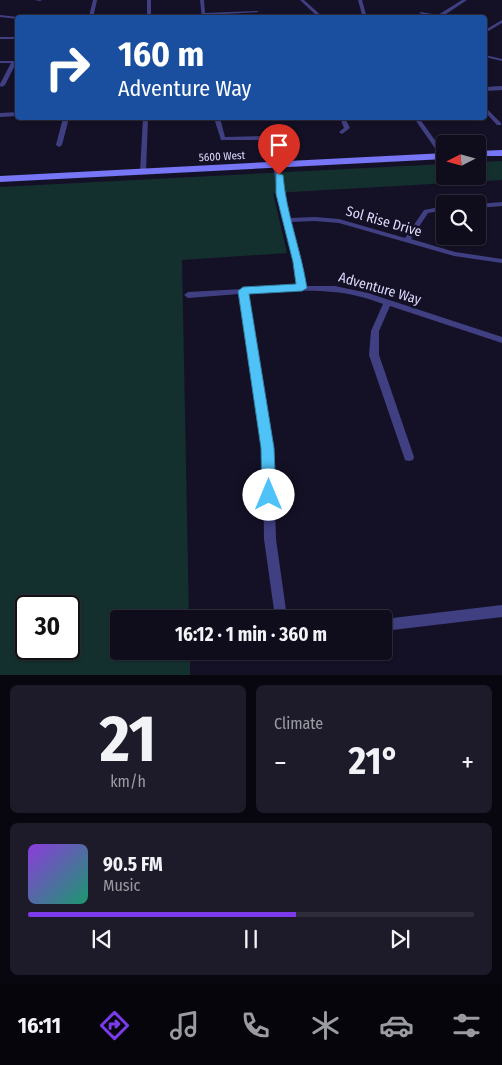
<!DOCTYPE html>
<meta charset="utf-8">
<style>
:root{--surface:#0f0d1c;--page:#1d1b29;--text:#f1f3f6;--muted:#9b9ca3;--line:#2f2d3b;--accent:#7c3aed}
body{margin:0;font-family:"Fira Sans Condensed",sans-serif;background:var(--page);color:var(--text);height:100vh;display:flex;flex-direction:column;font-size:19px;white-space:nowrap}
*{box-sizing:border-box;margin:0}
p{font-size:16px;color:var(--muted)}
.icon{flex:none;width:28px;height:28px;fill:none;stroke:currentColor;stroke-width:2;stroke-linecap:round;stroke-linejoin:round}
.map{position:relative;height:675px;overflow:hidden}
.drawer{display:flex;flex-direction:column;gap:10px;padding:10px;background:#08070f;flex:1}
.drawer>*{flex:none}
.top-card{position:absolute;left:15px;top:15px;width:472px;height:105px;border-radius:5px;box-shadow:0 1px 4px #0004,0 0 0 1px var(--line);background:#1a4fa0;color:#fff;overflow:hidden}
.needle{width:32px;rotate:264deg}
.fabs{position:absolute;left:436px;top:135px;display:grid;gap:10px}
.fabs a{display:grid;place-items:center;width:50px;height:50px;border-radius:5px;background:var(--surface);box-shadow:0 1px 4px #0004,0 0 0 1px var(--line);font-size:25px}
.speed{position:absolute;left:15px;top:595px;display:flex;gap:10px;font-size:25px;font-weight:700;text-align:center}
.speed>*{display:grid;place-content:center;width:65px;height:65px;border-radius:50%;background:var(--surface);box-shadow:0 1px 4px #0004,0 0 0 1px var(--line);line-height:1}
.speed .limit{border:2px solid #111;border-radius:8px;background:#fff;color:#111}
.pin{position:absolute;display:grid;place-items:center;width:42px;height:42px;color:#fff;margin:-51px -21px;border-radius:50% 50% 50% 0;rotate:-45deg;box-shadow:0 0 5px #0007}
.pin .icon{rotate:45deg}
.me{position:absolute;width:55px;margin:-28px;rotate:0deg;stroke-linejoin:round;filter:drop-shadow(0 0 4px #0008)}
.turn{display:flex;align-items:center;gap:18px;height:105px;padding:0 20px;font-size:22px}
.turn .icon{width:65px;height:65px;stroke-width:2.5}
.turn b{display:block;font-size:35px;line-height:42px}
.big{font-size:38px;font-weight:700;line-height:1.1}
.drawer .tile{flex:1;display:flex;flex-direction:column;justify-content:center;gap:8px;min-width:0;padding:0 18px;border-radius:8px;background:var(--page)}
.drawer .dial{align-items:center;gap:0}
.dial b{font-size:65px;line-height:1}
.song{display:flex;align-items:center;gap:15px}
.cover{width:60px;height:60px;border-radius:8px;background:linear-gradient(135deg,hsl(270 70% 55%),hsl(160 70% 35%))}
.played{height:5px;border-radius:2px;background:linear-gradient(90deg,var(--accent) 60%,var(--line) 60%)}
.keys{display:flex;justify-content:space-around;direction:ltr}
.heat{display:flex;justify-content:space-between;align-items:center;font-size:28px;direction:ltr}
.drawer .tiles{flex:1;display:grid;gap:10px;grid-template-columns:1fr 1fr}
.tile:last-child{grid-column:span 2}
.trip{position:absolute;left:110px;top:610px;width:282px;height:50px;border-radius:5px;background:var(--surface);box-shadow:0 1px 4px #0004,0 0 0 1px var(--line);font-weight:700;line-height:50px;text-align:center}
.tab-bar{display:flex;height:80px;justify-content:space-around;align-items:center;background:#06050b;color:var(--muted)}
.tab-bar .icon{width:35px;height:35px}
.tab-bar .selected{color:var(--accent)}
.tab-bar b{font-size:22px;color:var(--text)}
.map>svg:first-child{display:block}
.green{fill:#14302e;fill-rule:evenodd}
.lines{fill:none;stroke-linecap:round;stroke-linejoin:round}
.street{fill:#403f82;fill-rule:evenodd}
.secondary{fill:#7676f6;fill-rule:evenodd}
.route{fill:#4fc3f7;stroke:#337fa1}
.labels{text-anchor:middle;stroke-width:5;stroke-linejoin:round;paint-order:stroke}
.far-street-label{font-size:11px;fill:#dcd9fc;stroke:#141126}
.street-label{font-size:14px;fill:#dcd9fc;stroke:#141126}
</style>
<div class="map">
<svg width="502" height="675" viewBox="0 0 502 675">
<rect width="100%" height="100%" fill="#141126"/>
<path class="green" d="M 502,161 L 502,180 L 273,193 L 287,253 L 182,260 L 189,619 L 119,619 L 119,651 L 190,651 L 190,675 L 0,675 L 0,187 L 445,164 L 445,176 L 478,176 L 478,162 ZM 26,606 L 69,606 L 69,649 L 26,649 Z"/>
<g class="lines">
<g class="street">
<polygon points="34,0 42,0 40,1"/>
<polygon points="93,0 97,0 93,18 76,18 89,16"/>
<rect x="147" y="0" width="4" height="18"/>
<polygon points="200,0 204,0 205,13 257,11 259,12 206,15 206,18 202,18"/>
<polygon points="300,0 304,0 324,18 319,18"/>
<polygon points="358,0 362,0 367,18 363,18"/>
<polygon points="462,0 467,0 440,18 434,18 435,17 419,13 421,12 438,15"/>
<polygon points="0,15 18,17 20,18 18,18 18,19 0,17"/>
<polygon points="502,20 502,23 485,33 485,30"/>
<rect x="0" y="37" width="18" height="2"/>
<polygon points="485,55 502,59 502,61 485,57"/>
<polygon points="0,61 18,61 18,63 16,63 5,85 2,87 0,86 0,84 11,63 0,63"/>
<polygon points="502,86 502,90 485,91 485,87"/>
<polygon points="485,107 501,123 501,125 497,125 485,112"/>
<polygon points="18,112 18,116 0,117 0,113"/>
<polygon points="63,118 69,118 62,145 59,147 56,145"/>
<polygon points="143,118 148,118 146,172 143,174 140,172"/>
<polygon points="214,118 220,118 225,137 265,136 268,138 265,140 221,140"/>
<polygon points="340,118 345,118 350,128 342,134 339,132 344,128"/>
<polygon points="414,118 419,118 445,154 445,157 441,157"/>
<path d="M 276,163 L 279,165 L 283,194 L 290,218 L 315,217 L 339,219 L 405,238 L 424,210 L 445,206 L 445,210 L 428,213 L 411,239 L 455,252 L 502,259 L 502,263 L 454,256 L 339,223 L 315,221 L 291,222 L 302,262 L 306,286 L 335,286 L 368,293 L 502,337 L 502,343 L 390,306 L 379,331 L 379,355 L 414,457 L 413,460 L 409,461 L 405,460 L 404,457 L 369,355 L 371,331 L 383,304 C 367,298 350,293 333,292 C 305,289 276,292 248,294 L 273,448 L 276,539 L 286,610 L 289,619 L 276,619 L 274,610 L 264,539 L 263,448 L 239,294 L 188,298 L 184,295 L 188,292 L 298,286 C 292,245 278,206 273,165 Z"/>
<polygon points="502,202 502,206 478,208 478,204"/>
<polygon points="502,605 502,617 384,631 384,619"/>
</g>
<g class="secondary">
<polygon points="502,150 502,156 478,156 478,151"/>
<polygon points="445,153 445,159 0,182 0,176"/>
</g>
</g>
<path class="route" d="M 276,173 L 283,175 C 286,213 301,250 307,288 L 302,291 L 249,294 L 274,448 L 276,495 L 274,499 L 269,501 L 264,499 L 262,495 L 261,448 L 238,291 L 243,287 L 296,284 L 293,262 L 276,194 Z"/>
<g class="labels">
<g class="far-street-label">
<text transform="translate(222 156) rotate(-3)" y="4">5600 West</text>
</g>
<g class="street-label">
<text transform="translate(384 221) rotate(16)" y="5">Sol Rise Drive</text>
<text transform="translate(380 288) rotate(16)" y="5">Adventure Way</text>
</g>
</g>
</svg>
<div class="fabs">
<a><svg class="needle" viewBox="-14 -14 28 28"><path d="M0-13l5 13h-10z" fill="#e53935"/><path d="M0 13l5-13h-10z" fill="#9b9ca3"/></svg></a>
<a><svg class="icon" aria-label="search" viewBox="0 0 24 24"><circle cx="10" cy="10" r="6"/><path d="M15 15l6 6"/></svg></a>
</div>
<div class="speed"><div class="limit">30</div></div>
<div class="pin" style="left:279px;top:175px;background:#d93025"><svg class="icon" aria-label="arrive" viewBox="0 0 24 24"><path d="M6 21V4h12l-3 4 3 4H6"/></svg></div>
<svg class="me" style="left:269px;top:495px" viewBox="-20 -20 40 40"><circle r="19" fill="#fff"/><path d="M0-13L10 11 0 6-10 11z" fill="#4fc3f7"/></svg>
<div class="trip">16:12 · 1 min · 360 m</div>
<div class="top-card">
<div class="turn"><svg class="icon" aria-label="right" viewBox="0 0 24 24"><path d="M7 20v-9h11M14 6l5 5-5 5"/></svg><div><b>160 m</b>Adventure Way</div></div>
</div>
</div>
<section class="drawer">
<div class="tiles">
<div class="tile dial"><b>21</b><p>km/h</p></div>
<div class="tile"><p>Climate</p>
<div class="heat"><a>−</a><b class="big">21°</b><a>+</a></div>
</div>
<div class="tile">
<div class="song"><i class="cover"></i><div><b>90.5 FM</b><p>Music</p></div></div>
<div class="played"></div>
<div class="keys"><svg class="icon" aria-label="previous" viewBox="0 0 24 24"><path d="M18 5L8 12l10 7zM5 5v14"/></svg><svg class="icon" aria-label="pause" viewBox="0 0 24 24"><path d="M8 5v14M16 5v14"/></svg><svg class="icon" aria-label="next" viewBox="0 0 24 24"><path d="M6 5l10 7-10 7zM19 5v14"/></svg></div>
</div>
</div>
</section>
<nav class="tab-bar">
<b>16:11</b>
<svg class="icon selected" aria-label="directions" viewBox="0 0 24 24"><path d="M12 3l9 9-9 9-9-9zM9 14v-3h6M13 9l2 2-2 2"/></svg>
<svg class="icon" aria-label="music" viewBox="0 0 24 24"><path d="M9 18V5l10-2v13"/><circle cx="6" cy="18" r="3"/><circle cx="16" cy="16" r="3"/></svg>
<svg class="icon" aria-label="phone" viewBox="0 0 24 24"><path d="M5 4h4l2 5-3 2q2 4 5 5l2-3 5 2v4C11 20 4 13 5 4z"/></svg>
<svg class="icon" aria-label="climate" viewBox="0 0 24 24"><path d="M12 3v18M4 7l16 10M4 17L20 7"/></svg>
<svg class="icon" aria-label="car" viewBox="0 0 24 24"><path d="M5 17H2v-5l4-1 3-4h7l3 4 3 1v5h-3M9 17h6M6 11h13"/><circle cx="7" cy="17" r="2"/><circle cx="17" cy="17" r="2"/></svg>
<svg class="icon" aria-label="filters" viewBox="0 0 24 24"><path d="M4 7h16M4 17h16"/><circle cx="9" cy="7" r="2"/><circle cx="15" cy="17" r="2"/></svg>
</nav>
